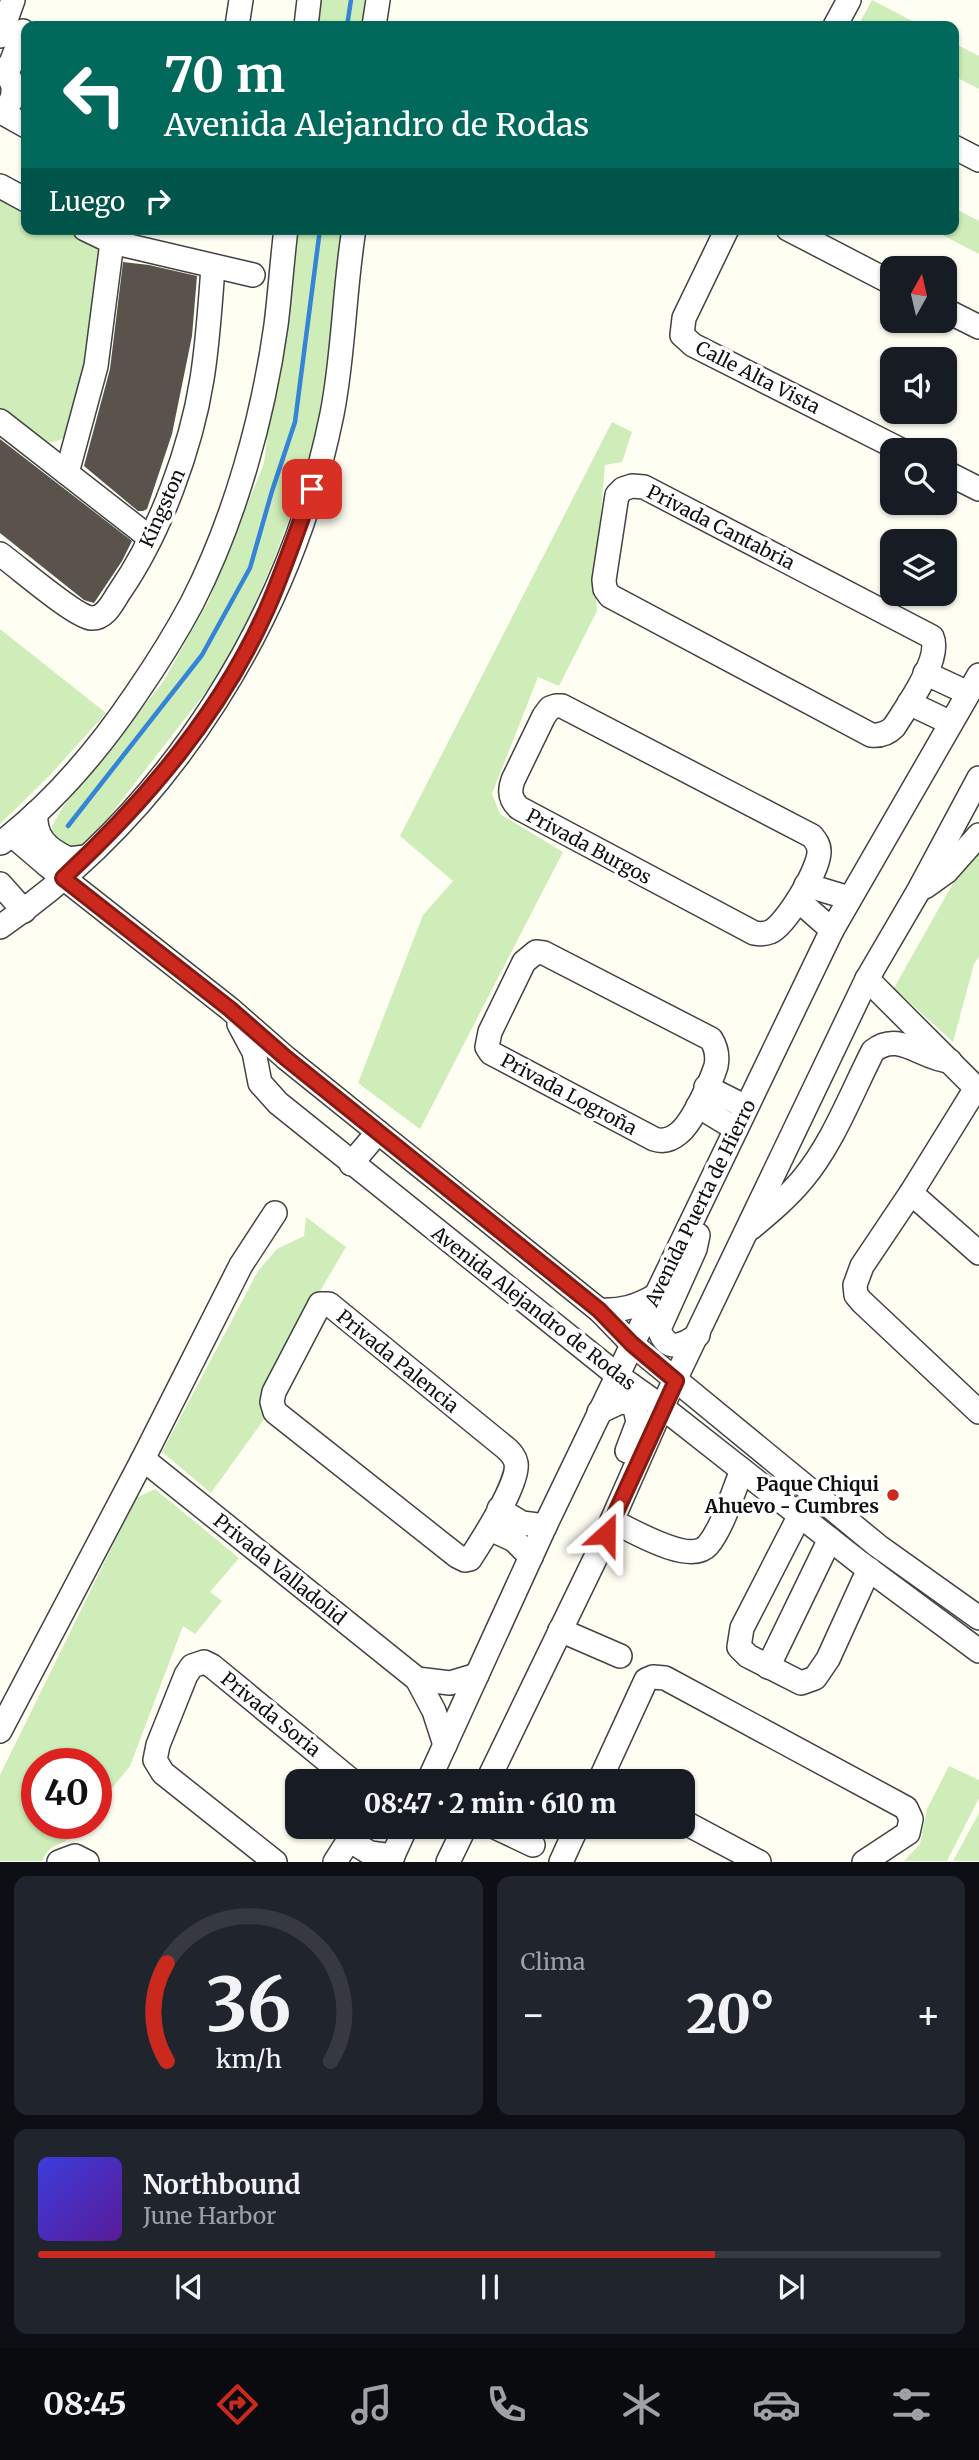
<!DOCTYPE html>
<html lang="es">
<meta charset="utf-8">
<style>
:root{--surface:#171b24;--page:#20242c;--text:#f1f3f6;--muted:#9ea1a6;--line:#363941;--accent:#cb291d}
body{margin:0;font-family:Merriweather,serif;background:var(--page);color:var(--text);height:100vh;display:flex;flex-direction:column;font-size:26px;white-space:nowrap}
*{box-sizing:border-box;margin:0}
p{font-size:23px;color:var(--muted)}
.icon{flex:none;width:38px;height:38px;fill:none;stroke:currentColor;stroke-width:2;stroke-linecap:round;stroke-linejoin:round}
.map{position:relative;height:1862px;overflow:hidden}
.details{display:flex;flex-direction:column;gap:14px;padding:14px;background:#0d0f14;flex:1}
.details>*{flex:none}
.guide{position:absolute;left:21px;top:21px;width:938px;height:214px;border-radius:14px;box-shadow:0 2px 5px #0004;background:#00695c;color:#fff;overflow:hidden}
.needle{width:46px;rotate:8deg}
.tools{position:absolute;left:880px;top:256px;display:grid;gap:14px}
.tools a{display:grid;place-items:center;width:77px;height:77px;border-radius:14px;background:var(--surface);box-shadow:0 2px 5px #0004;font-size:35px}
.speed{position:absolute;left:21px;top:1748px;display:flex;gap:14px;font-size:35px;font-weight:700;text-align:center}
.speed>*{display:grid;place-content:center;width:91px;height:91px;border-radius:50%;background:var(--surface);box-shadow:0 2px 5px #0004;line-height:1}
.speed .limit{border:10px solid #d22;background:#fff;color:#111}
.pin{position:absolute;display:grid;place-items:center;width:60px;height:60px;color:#fff;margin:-30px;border-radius:14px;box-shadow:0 4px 10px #0006}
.me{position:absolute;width:77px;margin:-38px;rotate:24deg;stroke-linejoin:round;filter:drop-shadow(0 0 5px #0008)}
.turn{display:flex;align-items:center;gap:24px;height:147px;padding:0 28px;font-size:32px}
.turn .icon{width:91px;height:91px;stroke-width:2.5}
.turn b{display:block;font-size:49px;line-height:60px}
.then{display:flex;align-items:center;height:66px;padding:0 28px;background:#0003;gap:14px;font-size:26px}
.big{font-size:52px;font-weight:800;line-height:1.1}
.details .widget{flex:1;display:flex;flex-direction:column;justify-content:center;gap:10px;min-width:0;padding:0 24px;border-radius:14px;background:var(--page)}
.details .dial{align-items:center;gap:0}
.dial svg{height:182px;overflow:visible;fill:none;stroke:var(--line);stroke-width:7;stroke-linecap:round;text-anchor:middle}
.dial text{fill:var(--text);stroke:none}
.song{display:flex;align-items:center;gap:21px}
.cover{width:84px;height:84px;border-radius:10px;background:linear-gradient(135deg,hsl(240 70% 55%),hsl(270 70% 35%))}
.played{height:7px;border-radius:4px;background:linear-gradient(90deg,var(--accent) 75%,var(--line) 75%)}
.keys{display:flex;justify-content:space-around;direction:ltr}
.heat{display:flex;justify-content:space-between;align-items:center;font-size:38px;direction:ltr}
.details .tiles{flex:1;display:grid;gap:14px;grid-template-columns:1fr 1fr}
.widget:last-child{grid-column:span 2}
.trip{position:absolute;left:285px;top:1769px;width:410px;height:70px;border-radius:14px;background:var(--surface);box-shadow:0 2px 5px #0004;font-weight:800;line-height:70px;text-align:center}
.tab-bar{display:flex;height:112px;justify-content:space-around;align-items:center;background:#090b0e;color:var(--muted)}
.tab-bar .icon{width:49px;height:49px}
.tab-bar .active{color:var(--accent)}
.tab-bar b{font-size:32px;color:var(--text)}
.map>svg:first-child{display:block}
.green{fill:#ceedb9}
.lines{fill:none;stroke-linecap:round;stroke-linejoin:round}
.stream{stroke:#3684d7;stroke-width:4.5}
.building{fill:#5a534c}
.minor-casing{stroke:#434343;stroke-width:26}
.minor{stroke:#fff;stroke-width:23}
.route-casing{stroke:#841b13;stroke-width:18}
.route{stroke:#cb291d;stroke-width:12}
.poi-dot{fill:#cb291d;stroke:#fff;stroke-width:2.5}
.labels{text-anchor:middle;stroke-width:7;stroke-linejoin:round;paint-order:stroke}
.street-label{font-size:19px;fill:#101010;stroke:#fff}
.poi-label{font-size:19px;font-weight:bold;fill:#101010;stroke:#fff;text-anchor:end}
</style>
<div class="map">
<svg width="979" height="1862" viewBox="0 0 979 1862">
<rect width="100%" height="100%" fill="#fffef3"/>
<g class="green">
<polygon points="321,0 370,0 365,26 318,26"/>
<polygon points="872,0 922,26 858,26"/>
<polygon points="954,43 979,56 979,89 954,76"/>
<path d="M 0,193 L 26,207 L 26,229 C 54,229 83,226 100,252 L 89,354 L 70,432 C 47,458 20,425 0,410 Z"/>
<polygon points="954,208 979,221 979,254 931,229 954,229"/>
<polygon points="297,229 341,229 343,242 314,451 273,562 246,624 215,680 83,850 55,847 52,826 63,807 163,682 209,600 264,463 294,233"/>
<polygon points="612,422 632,432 622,462 605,465 595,583 597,611 559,686 538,677 492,794 500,814 563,852 420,1129 358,1083 423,915 453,881 400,836"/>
<polygon points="0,629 106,713 51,774 0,824"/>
<polygon points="979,851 979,957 974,964 953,1042 894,988 956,878"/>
<polygon points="306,1217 346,1247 263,1388 265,1418 211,1493 162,1452 258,1271 277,1249 304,1236"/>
<path d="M 155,1489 L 239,1558 L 210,1592 L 222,1601 L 195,1634 L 183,1626 L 130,1766 L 96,1808 L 96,1764 L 37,1764 L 37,1824 L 83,1824 C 80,1828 76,1834 72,1837 C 59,1847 51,1842 42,1861 L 0,1861 L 0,1775 L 136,1498 Z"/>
<polygon points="949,1766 979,1780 979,1798 947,1861 904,1861 920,1844 927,1809"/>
<polygon points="979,1813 979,1861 953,1861"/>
</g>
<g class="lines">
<g class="stream">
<polyline points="347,26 351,0"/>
<polyline points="68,826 202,655 250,568 272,491 295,422 320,229"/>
</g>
</g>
<g class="building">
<polygon points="123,262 149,265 197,276 192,336 172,434 147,509 143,511 138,511 84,466 110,369"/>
<polygon points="0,439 132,541 122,561 94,603 84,600 0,533"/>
</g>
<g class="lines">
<g class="minor-casing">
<g id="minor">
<polyline points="237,26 241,0"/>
<polyline points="306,26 309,0"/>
<polyline points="374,26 378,0"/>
<polyline points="835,26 849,0"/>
<polyline points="0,36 13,0"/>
<path d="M 0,69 C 18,81 17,101 0,113"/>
<polyline points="7,74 23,31"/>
<polyline points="1,112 26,126"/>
<polyline points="954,147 979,160"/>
<polyline points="0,186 26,200"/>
<polyline points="85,229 112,242 253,275"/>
<polyline points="727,229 684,318 682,335 693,345 901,450"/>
<polyline points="788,229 892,283"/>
<polyline points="945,310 979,327"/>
<polyline points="0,421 150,538"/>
<polyline points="945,472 979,489"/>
<polyline points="67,473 96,366 112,242"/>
<path d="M 632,486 L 644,487 L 932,637 C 942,659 906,708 894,727 C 887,734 880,736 871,735 L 610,596 L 605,589 L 604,580 L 617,495 L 623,489 Z"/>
<path d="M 0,554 C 17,566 74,616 91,618 C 106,619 113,601 120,591 C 160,533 191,448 202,379 C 208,342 210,305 213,268"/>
<polyline points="925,673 968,693"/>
<polyline points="909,703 951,723"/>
<path d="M 556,706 L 562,706 L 812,836 C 816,841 819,845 819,851 C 820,868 786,925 770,932 C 765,934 759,934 754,933 L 519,808 C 510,800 509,791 513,780 L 544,716 L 550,708 Z"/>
<path d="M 36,813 C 34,837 47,849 69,859 L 85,857"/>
<polyline points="12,835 47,865 230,1009 286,1058 599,1310 632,1344 878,1546 979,1618"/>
<path d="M 1,843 C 54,802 99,749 136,694 C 156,665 175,635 192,603 C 235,519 263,418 276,325 C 280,293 282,261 286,229"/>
<polyline points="0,884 24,911"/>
<polyline points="806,885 849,898"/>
<polyline points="925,887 946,872 979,835"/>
<polyline points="798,900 832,930"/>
<path d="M 0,927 C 171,810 291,617 332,414 C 344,353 344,290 354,229"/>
<path d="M 536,952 L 544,953 L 711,1039 C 716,1047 718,1056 716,1066 C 711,1082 692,1123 679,1133 C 671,1140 663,1142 654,1139 L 491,1053 L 487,1047 L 490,1032 L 524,962 Z"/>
<polyline points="867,979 979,1091"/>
<polyline points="239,1024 254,1052 260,1083 278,1103 617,1375 662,1407 859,1562 979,1651"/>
<polyline points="706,1087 746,1107"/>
<polyline points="976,1088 911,1193 862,1266 855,1285 856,1295 861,1301 979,1412"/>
<polyline points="698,1106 736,1129"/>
<polyline points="351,1164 378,1132"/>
<polyline points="911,1193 979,1253"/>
<path d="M 751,1228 C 769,1213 787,1198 802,1180 C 833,1143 851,1094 873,1051 C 899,1030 921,1059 950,1061"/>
<path d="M 320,1304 L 329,1304 L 507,1449 C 511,1453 515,1457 516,1463 C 520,1482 481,1542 470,1559 L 465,1560 L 457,1556 L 275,1412 L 272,1402 L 274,1392 Z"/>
<path d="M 599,1310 C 621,1311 636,1307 655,1296"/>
<path d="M 698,1335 C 682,1346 667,1353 659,1329 L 695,1249 L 698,1235"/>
<polyline points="599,1412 620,1402 629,1403 635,1408 638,1422 627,1451"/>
<polyline points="143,1459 417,1679 434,1711 445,1745"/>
<polyline points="499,1509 522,1523 545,1526"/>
<polyline points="800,1515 742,1628 739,1647 748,1656 801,1683 815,1678 828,1659 869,1569"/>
<path d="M 612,1521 C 632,1530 690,1566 708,1545 C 723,1527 733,1492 742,1470"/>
<polyline points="490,1529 514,1540 531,1557"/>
<polyline points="560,1630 620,1656"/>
<polyline points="768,1667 830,1539"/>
<polyline points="417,1679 450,1683 477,1675"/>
<polyline points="0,1731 143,1459 241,1265 275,1213"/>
<polyline points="428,1782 545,1526 832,930 979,675"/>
<polyline points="487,1782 595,1559 662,1407 867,979 919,890 979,778"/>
<polyline points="599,1782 646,1680 653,1677 665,1678 906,1808 911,1819 908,1833 864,1862"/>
<polyline points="682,1821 759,1862"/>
<polyline points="495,1827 533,1845"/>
<polyline points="349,1840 370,1853 393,1856"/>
<polyline points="59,1862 75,1856 87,1862"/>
<polyline points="275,1862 163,1773 155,1760 158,1745 186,1675 192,1666 204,1662 212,1666 353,1782"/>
<polyline points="335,1862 349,1840 353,1827"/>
<polyline points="390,1862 406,1827"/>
<polyline points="448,1862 465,1827"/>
<polyline points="561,1862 577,1827"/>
</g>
</g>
<use href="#minor" class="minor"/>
</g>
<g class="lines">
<g class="route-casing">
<path id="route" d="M 312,489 C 298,529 284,570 267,609 C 221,713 146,801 63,878 L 230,1009 L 286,1058 L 599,1310 L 632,1344 L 676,1381 L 606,1534"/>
</g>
<use href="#route" class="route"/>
</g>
<circle class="poi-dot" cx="893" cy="1495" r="7"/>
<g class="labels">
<g class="street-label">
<text transform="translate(758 377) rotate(27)" y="7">Calle Alta Vista</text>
<text transform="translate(162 508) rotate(-66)" y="7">Kingston</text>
<text transform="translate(721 527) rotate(27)" y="7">Privada Cantabria</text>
<text transform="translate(589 846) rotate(28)" y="7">Privada Burgos</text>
<text transform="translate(569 1094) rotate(28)" y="7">Privada Logroña</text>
<text transform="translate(700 1203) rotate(-64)" y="7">Avenida Puerta de Hierro</text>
<text transform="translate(534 1308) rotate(38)" y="7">Avenida Alejandro de Rodas</text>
<text transform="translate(398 1361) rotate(39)" y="7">Privada Palencia</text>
<text transform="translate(280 1569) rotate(39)" y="7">Privada Valladolid</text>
<text transform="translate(271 1714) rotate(39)" y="7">Privada Soria</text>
</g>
<g class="poi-label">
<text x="879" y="1491">Paque Chiqui<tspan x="879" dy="22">Ahuevo - Cumbres</tspan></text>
</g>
</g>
</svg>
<div class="tools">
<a><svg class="needle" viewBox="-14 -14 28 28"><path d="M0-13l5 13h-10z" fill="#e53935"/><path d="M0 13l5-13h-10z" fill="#9ea1a6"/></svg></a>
<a><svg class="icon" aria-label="sound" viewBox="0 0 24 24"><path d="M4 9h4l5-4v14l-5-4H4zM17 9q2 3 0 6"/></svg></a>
<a><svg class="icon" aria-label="search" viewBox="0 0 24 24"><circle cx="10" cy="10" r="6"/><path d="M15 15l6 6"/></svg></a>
<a><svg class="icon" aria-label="layers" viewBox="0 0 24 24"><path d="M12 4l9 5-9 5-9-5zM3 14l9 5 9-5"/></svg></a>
</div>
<div class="speed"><div class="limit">40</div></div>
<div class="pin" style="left:312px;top:489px;background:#d93025"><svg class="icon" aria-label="arrive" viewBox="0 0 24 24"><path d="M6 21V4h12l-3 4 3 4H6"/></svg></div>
<svg class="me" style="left:606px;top:1534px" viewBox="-20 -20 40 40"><path d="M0-17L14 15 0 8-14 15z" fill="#cb291d" stroke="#fff" stroke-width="4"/></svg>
<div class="trip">08:47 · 2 min · 610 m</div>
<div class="guide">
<div class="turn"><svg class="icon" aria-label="left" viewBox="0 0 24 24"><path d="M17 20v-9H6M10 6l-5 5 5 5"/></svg><div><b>70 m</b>Avenida Alejandro de Rodas</div></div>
<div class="then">Luego<svg class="icon" aria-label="right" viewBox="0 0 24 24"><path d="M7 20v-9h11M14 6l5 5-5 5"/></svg></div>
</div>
</div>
<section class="details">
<div class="tiles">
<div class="widget dial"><svg viewBox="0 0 100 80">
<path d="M14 69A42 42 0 1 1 86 69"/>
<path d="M14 69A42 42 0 0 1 14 26" stroke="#cb291d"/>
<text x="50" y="56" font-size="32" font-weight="700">36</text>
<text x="50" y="72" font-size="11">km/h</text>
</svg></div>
<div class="widget"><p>Clima</p>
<div class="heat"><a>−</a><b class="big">20°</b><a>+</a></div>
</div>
<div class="widget">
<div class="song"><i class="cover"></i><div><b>Northbound</b><p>June Harbor</p></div></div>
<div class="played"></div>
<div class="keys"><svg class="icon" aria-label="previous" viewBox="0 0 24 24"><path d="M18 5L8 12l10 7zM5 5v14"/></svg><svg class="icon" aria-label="pause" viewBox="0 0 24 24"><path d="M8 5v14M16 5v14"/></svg><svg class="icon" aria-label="next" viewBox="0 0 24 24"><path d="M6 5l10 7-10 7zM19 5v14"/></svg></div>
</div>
</div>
</section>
<nav class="tab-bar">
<b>08:45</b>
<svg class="icon active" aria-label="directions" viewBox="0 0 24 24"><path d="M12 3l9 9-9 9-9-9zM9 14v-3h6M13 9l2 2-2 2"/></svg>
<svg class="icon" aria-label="music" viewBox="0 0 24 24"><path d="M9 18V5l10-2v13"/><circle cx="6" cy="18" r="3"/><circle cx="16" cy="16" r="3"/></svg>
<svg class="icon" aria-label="phone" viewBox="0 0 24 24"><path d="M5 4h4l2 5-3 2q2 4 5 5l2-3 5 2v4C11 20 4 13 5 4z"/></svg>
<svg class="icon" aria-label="climate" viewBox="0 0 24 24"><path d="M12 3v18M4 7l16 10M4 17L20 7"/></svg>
<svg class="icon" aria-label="car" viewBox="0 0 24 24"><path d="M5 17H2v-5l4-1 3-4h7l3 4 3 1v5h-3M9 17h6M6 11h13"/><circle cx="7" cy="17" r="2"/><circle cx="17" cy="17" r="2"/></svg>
<svg class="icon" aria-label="filters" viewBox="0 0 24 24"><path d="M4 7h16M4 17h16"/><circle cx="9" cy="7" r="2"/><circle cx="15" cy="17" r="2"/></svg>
</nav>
